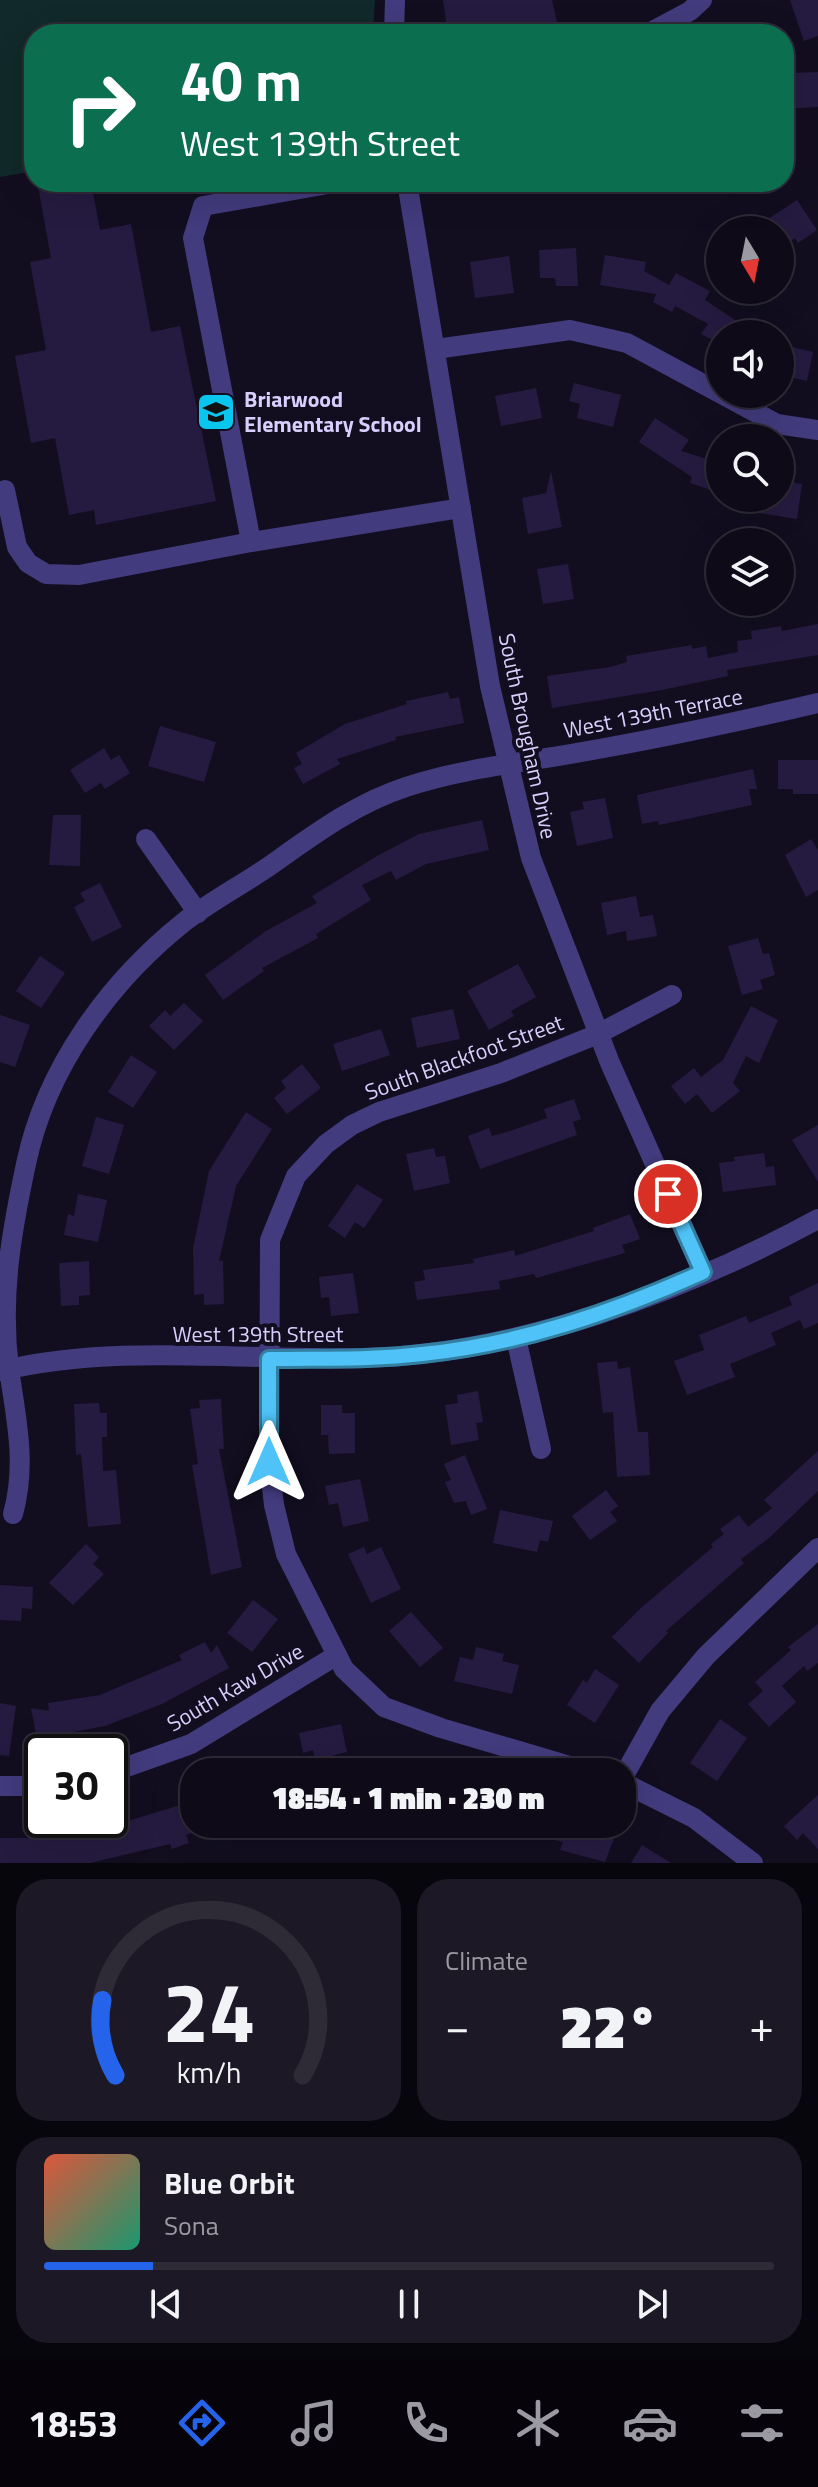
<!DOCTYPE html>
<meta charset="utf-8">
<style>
:root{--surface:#0e0a18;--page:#1c1825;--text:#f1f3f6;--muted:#9b9aa2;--line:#2e2b37;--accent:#2563eb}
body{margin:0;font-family:"Titillium Web",sans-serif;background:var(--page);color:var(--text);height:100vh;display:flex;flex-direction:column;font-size:30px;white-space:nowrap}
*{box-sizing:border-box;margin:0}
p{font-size:26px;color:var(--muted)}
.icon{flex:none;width:44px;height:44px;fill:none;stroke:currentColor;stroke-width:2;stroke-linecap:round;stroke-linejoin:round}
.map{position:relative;height:1863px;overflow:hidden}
.details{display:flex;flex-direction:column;gap:16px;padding:16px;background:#08060d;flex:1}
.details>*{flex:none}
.top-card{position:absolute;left:24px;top:24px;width:770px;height:168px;border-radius:32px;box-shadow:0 8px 32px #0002,0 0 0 2px var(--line);background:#0b6e4f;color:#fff;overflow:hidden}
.needle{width:52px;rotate:170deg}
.tools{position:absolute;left:706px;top:216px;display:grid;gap:16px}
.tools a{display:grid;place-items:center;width:88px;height:88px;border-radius:50%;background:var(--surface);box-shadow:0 8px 32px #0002,0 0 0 2px var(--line);font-size:40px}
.speed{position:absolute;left:24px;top:1734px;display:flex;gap:16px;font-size:40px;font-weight:700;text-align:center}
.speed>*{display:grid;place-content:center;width:104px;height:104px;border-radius:50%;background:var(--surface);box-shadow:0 8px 32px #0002,0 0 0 2px var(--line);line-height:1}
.speed .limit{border:4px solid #111;border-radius:12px;background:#fff;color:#111}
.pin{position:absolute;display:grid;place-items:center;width:68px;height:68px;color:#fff;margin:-34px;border:4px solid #fff;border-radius:50%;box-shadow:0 2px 8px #0007}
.me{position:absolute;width:88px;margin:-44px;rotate:0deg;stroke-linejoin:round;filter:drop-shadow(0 0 6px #0008)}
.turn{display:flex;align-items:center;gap:28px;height:168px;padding:0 24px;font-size:36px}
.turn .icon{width:104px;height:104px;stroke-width:2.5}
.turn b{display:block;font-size:56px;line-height:68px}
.big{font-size:60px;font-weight:800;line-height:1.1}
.details .card{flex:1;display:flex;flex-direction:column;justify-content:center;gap:12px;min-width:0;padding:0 28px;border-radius:32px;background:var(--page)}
.details .dial{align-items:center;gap:0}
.dial svg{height:208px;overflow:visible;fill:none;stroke:var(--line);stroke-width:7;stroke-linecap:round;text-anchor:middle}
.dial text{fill:var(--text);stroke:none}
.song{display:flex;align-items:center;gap:24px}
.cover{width:96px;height:96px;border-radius:12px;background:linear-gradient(135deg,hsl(10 70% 55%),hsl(160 70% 35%))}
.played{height:8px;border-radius:4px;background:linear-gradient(90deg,var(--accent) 15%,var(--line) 15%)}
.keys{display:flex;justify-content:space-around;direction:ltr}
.heat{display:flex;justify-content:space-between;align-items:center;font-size:44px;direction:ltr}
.details .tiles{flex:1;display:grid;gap:16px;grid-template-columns:1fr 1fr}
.card:last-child{grid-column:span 2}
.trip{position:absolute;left:180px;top:1758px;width:456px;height:80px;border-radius:32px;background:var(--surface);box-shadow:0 8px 32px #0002,0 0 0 2px var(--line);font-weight:800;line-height:80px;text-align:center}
.dock{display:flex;height:128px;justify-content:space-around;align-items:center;background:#06040a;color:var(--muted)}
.dock .icon{width:56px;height:56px}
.dock .on{color:var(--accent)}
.dock b{font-size:36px;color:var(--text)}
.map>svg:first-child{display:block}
.green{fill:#11292a}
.building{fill:#251b40}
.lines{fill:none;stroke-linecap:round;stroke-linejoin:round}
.minor{stroke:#423b7d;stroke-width:20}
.route-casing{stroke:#337fa1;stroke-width:20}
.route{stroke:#4fc3f7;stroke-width:14}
.labels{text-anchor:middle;stroke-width:8;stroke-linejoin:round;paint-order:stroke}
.poi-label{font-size:22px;font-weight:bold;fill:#d8cffd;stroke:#120e20;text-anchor:start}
.street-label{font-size:22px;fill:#d8cffd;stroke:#120e20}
</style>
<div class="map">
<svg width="818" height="1863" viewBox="0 0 818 1863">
<rect width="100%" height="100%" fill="#120e20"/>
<polygon class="green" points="0,0 375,0 373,34 34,34 34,171 0,177"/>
<g class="building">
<polygon points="443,0 552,0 557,22 540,26 541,31 528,34 521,34 519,25 448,34"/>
<polygon points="790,0 818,0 818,36 804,41"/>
<polygon points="818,72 818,107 784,109 784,83 793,82 792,73"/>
<polygon points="63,182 63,187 91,182 100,230 131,224 151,332 180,326 216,501 96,525 94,510 69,515 55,438 31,443 15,356 46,350 30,262 51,258 38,186"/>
<polygon points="797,200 817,230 798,243 795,238 785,245 780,230 775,230 768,219"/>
<polygon points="576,248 578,286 556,286 555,278 540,278 539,250"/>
<polygon points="605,255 646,262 644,271 669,285 676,273 710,291 705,300 756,334 720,334 720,344 701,334 708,324 675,306 672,312 653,302 656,294 600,285"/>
<polygon points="509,256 514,293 475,298 470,262"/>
<polygon points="780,344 813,352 807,381 780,375"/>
<polygon points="574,383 621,395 613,427 577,418 580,404 569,401"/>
<polygon points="536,388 542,418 501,426 495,396"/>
<polygon points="655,418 689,440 681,451 720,463 720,493 690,483 692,477 639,442"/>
<polygon points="551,471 562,527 528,534 522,498 546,493"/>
<polygon points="784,481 802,484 797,519 758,513 760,498 780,498"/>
<polygon points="568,564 574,599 543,604 537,569"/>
<polygon points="818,624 818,655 727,670 728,676 662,690 552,708 547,676 610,667 627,662 626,656 692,645 692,649 706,646 708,658 738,652 737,641 752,639 751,631 781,626 782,631"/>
<polygon points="448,692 450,699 459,697 464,723 395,737 396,740 337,759 340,764 303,784 294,768 302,764 296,753 345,724 407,704 406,701"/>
<polygon points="160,726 216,742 204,782 148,766"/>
<polygon points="104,748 111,760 119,755 130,773 105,789 101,783 85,793 70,770"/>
<polygon points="778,760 818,760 818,794 793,794 793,789 778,789"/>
<polygon points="753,769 757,789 749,789 752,805 659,825 658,821 642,824 637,795"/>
<polygon points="605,798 613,838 577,846 570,812 584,809 582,802"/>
<polygon points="53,815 81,815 80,866 49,865"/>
<polygon points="482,820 489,850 426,864 396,880 391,871 362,885 371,900 316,934 318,938 262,968 264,971 223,1000 205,975 266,931 317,903 312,896 377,856 419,834"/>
<polygon points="811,839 818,850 818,890 806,897 785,855"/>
<polygon points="100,883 122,927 92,942 74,907 85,901 80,893"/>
<polygon points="636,896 640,917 653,915 657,936 627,941 626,931 607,935 601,903"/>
<polygon points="758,938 763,954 769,953 775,975 760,980 763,989 742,995 728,946"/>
<polygon points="40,956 65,973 41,1008 16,991"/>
<polygon points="518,964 536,997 511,1011 514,1016 489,1030 467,991"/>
<polygon points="184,1003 203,1021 174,1050 149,1026 165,1010 170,1016"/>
<polygon points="751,1006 778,1020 759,1063 746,1056 733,1083 740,1091 712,1113 697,1094 685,1104 671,1086 694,1068 701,1077 723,1060"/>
<polygon points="453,1009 460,1039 417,1048 411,1018"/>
<polygon points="0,1015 30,1025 15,1067 0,1062"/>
<polygon points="381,1029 390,1055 342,1071 333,1044"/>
<polygon points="131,1055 157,1072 133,1108 108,1092"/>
<polygon points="302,1064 321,1088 287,1114 274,1098 286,1088 281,1081"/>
<polygon points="574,1099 581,1119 573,1122 577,1135 480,1169 468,1136 489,1128 492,1136 510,1131 547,1118 544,1109"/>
<polygon points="246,1112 272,1129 236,1186 219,1261 223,1261 224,1304 204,1305 204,1294 194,1295 193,1248 209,1171"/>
<polygon points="96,1117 124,1125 109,1174 82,1166"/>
<polygon points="818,1125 818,1182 792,1140"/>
<polygon points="434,1148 436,1157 445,1156 450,1183 414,1191 406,1154"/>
<polygon points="764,1153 766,1167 774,1166 776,1185 723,1192 719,1163 735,1161 734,1157"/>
<polygon points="357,1184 383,1200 364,1228 355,1222 345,1238 328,1226"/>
<polygon points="78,1194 107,1200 98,1242 64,1235 68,1214 74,1216"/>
<polygon points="630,1214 640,1239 622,1245 625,1253 536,1278 534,1274 499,1281 500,1289 417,1300 414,1282 425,1280 423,1270 474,1263 473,1259 514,1250 515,1256 594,1231 593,1228"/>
<polygon points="89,1261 90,1295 79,1296 79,1305 61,1306 59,1263"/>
<polygon points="353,1273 359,1313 331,1316 329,1297 321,1298 319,1277"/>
<polygon points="818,1283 818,1323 804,1329 800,1320 771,1333 776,1345 730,1364 735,1377 687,1395 674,1361 704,1350 699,1335 746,1316 749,1323 792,1305 789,1297"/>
<polygon points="617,1361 618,1369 630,1367 638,1432 648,1432 650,1475 617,1477 613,1412 603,1413 597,1363"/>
<polygon points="478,1391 483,1422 476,1423 479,1440 451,1445 445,1405 458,1403 457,1395"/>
<polygon points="221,1399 224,1449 219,1449 242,1567 211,1575 192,1465 198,1464 190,1409 200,1408 199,1400"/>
<polygon points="99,1403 100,1413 107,1413 107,1437 102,1437 103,1471 116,1470 121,1524 88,1527 81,1454 76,1455 74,1404"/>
<polygon points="321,1405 342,1405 342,1413 355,1413 355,1453 329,1454 328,1435 321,1435"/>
<polygon points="818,1451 818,1491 769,1538 741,1559 744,1563 666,1631 668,1633 639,1663 612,1637 642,1607 713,1547 711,1544 724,1534 720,1529 739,1515 748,1527 772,1508 764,1500"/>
<polygon points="465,1455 487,1509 471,1515 466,1501 454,1503 445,1482 451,1480 444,1464"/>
<polygon points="360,1479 369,1521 343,1527 338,1503 329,1505 325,1486"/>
<polygon points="606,1490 618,1506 610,1512 617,1521 590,1540 572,1516"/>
<polygon points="500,1510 553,1521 548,1542 540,1540 537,1552 493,1543"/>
<polygon points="86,1544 99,1557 93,1564 104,1574 73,1605 49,1583"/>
<polygon points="364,1547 367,1554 381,1547 401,1589 371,1603 348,1554"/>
<polygon points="0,1585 33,1587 32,1609 22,1608 21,1621 0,1620"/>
<polygon points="253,1600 278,1619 252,1652 227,1633"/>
<polygon points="411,1612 443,1648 420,1667 389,1631"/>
<polygon points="818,1624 818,1663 807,1671 804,1666 782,1686 796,1702 769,1727 748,1704 763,1691 755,1682 791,1650 788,1647"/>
<polygon points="205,1642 211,1653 217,1645 229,1668 162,1704 105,1726 37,1739 31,1708 49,1711 48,1703 100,1695 182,1660 179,1655"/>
<polygon points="476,1647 504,1654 502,1661 519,1665 512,1694 454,1681 460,1657 473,1660"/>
<polygon points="595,1669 619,1685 595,1723 567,1705 583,1680 587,1683"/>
<polygon points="0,1703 16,1706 9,1756 0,1755"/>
<polygon points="720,1719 747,1738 717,1781 690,1763"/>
<polygon points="341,1724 347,1752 315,1760 313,1750 303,1753 299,1733"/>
<polygon points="818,1795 818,1849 803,1833 797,1840 784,1826"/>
<polygon points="194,1801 194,1832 186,1835 189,1843 172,1849 170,1844 90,1863 0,1863 0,1838 43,1838 104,1828"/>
<polygon points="514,1824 591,1824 616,1833 605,1862 560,1850 563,1842 514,1830"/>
<polygon points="642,1845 671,1863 631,1863"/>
</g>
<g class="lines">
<g class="minor">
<polyline points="394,34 395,0"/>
<polyline points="647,34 690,11 702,0"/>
<polyline points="339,182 203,206 193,238 251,542 461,508"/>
<polyline points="407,182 490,686 531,858 610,1063 703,1272"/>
<polyline points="436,349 570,330 627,343 777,424 818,430"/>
<polyline points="5,490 17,547 28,563 46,574 79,575 251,542"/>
<polyline points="146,839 198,913"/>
<polyline points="516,1338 541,1449"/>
<path d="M 0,1371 C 116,1343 244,1361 363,1358 C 518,1354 683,1292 818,1219"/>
<path d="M 13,1514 C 27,1463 16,1419 9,1369 C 0,1296 11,1234 26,1164 C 46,1068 109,982 184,922 C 210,902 240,886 268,867 C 312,836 354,804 406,787 C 460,769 520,763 576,753 C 657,739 737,722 818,703"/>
<polyline points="590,1772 441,1728 384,1707 344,1669 286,1554 274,1505 269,1462 270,1240 296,1176 326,1144 352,1125 379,1112 501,1073 598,1034 672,995"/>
<polyline points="110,1773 191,1744 337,1655"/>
<polyline points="622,1779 660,1711 706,1656 818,1548"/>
<polyline points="622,1782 694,1818 753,1863"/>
<polyline points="0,1786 42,1786"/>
</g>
</g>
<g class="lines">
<g class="route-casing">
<path id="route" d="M 269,1462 L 269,1359 C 320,1358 371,1360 422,1354 C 521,1344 614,1312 703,1272 L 668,1194"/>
</g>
<use href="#route" class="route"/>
</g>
<defs>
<g id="school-square" transform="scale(2)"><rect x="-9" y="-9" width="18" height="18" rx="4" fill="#0ac6ee" stroke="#120e20"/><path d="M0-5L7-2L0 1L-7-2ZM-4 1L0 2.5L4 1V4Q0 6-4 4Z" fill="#111"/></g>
</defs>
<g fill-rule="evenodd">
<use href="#school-square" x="216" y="412"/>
</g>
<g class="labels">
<g class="poi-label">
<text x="244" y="407">Briarwood<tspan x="244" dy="25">Elementary School</tspan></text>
</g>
<g class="street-label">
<text transform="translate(653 713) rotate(-11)" y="8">West 139th Terrace</text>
<text transform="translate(528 736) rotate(78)" y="8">South Brougham Drive</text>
<text transform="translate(464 1057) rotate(-20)" y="8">South Blackfoot Street</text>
<text x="258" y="1342">West 139th Street</text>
<text transform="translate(235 1687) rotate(-30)" y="8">South Kaw Drive</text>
</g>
</g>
</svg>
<div class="tools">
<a><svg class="needle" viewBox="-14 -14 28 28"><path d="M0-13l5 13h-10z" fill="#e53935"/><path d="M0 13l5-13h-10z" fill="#9b9aa2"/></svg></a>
<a><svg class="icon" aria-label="sound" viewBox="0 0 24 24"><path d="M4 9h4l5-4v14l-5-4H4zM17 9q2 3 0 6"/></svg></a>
<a><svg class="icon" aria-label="search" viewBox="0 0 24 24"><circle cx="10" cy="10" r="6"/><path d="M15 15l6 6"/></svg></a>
<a><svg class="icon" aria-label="layers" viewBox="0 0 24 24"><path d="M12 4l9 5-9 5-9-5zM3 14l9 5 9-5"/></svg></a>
</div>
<div class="speed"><div class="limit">30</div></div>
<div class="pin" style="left:668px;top:1194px;background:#d93025"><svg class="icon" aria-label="arrive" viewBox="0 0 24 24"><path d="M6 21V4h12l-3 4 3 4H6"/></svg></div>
<svg class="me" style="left:269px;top:1462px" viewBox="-20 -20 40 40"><path d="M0-17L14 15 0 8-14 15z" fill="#4fc3f7" stroke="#fff" stroke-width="4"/></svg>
<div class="trip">18:54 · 1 min · 230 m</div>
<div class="top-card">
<div class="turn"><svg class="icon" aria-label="right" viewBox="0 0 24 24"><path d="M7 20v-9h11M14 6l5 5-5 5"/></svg><div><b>40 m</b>West 139th Street</div></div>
</div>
</div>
<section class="details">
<div class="tiles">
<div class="card dial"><svg viewBox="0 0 100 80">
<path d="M14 69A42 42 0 1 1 86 69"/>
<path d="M14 69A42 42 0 0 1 9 40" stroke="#2563eb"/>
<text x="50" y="56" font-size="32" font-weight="700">24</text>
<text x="50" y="72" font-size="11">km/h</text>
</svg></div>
<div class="card"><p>Climate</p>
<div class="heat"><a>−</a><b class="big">22°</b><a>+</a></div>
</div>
<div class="card">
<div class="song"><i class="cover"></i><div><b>Blue Orbit</b><p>Sona</p></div></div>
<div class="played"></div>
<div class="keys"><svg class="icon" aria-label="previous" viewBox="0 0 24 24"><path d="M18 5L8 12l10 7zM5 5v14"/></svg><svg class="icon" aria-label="pause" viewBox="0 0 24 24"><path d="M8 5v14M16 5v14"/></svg><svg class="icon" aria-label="next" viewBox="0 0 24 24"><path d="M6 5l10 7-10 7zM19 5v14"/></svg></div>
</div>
</div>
</section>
<nav class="dock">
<b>18:53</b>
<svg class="icon on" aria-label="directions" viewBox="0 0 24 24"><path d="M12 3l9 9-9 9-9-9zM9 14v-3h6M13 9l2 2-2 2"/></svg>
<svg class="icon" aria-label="music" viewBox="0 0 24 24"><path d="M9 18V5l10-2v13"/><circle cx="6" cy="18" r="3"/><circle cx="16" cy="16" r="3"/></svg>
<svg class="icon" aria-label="phone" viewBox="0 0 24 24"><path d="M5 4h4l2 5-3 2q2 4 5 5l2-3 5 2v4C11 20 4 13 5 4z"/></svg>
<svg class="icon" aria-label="climate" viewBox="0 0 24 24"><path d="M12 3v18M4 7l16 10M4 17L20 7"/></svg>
<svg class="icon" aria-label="car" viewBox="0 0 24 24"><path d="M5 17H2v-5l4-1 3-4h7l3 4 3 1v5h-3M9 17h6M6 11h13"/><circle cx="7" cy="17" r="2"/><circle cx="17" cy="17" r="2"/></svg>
<svg class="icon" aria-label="filters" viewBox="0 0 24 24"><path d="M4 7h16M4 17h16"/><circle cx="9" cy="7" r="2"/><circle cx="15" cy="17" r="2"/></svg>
</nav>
